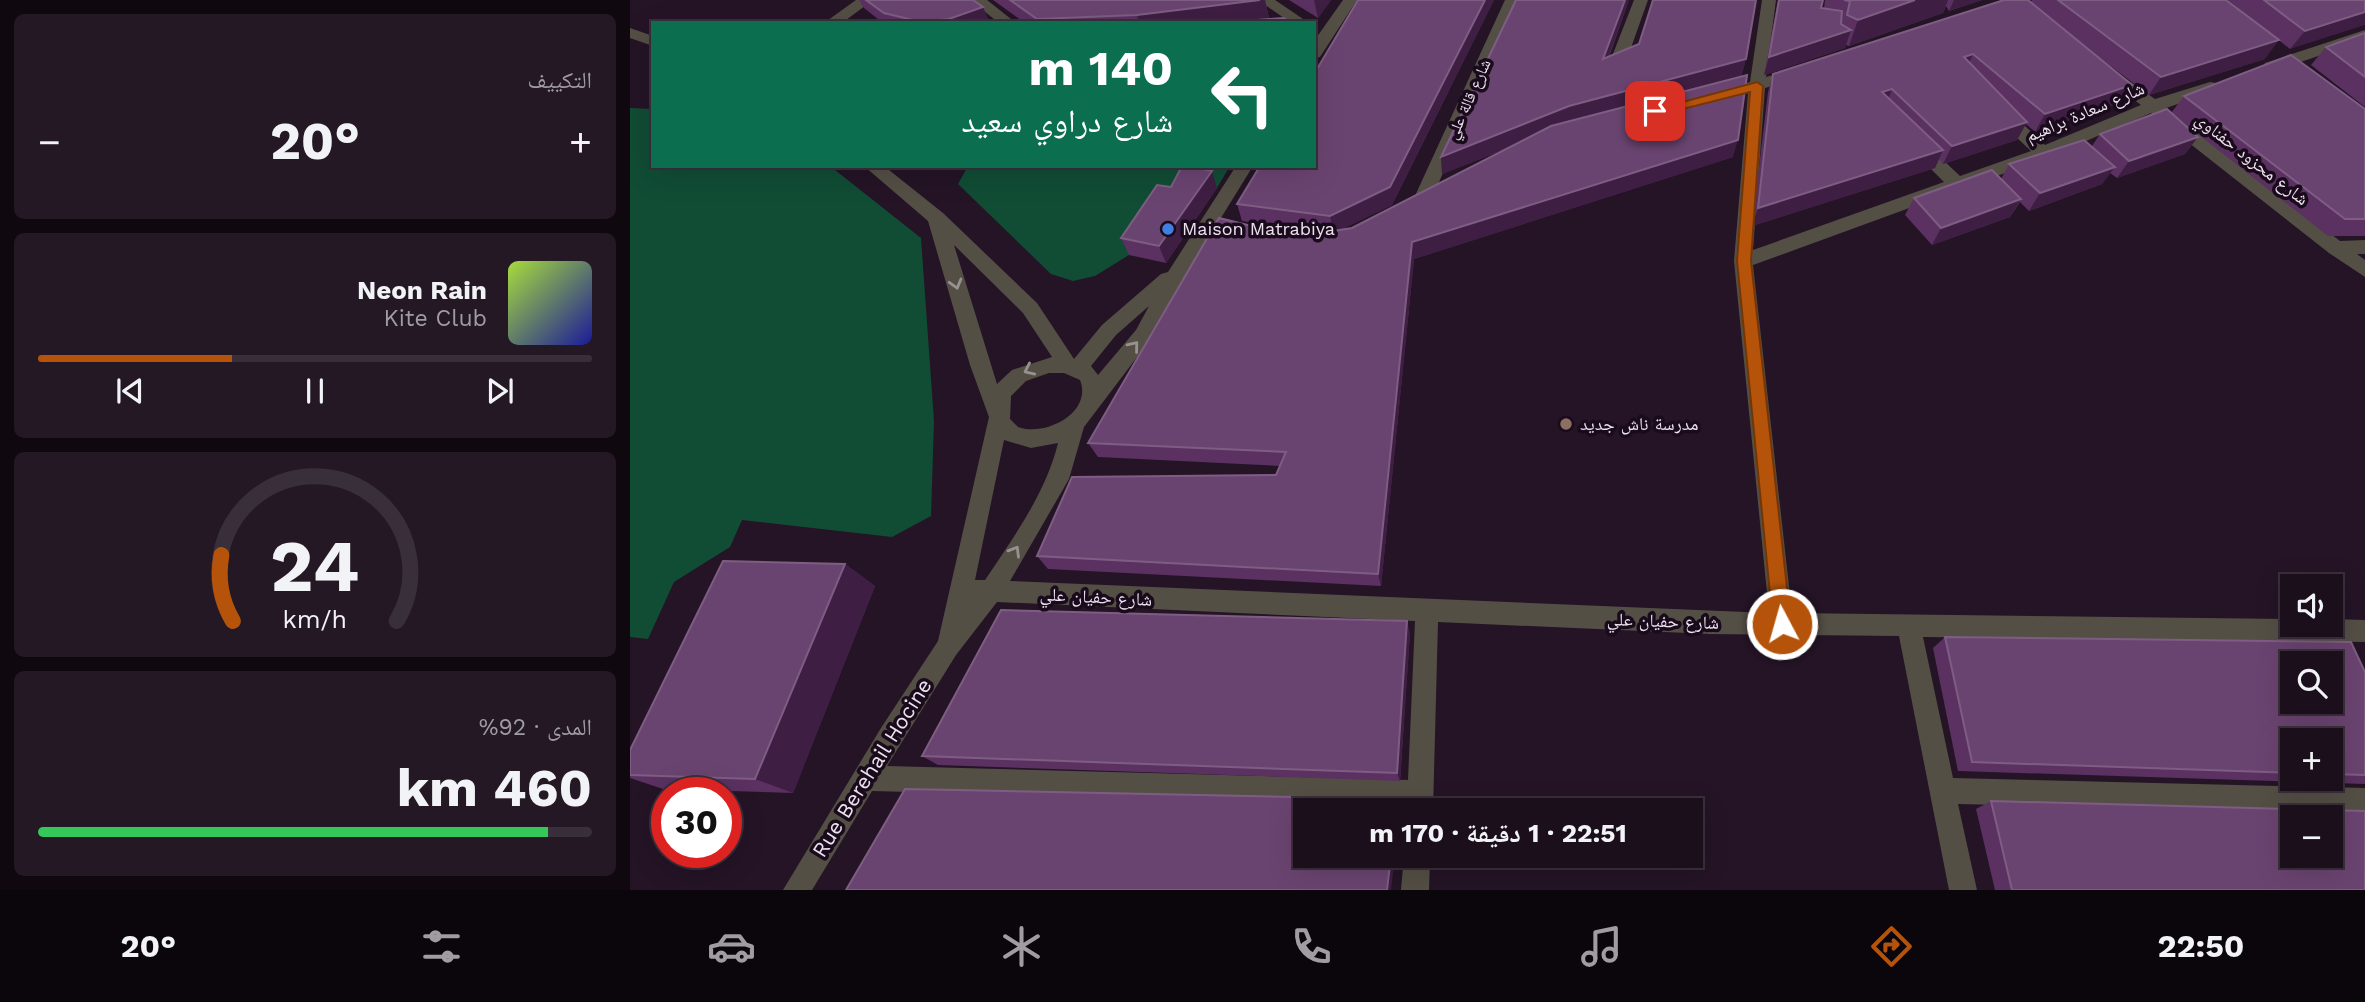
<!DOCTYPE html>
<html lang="ar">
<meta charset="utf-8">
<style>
:root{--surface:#1b0f1c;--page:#241825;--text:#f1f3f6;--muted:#a09ca3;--line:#392f3b;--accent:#b45309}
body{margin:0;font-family:"Work Sans","Noto Naskh Arabic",sans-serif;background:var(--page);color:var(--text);direction:rtl;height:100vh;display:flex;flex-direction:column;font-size:26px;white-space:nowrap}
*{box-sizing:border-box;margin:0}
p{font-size:23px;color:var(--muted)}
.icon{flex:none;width:38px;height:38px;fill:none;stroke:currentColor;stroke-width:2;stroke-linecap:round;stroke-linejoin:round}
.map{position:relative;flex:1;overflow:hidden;direction:ltr}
.side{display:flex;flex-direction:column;gap:14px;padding:14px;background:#0f080f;width:630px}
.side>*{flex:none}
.top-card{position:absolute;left:21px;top:21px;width:665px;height:147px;border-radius:0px;box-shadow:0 7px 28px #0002,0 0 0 2px var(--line);direction:rtl;background:#0b6e4f;color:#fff;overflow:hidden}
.buttons{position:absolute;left:1650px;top:574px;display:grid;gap:14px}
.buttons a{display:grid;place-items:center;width:63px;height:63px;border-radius:0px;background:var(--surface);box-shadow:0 7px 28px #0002,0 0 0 2px var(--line);font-size:35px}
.speed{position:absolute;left:21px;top:777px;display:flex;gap:14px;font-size:35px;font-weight:700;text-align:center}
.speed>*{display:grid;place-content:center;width:91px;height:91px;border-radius:50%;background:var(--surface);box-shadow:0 7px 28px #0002,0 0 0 2px var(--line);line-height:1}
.speed .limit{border:10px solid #d22;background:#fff;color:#111}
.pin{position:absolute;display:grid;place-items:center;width:60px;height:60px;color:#fff;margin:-30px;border-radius:14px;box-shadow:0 4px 10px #0006}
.me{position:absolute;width:77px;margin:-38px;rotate:354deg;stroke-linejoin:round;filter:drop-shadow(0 0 5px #0008)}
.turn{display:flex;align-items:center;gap:24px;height:147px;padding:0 28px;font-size:32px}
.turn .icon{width:91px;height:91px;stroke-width:2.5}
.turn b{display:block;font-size:49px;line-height:60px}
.big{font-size:52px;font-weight:700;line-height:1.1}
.side .widget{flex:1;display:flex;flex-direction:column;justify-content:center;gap:10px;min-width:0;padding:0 24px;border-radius:10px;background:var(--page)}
.side .dial{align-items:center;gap:0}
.dial svg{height:182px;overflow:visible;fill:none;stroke:var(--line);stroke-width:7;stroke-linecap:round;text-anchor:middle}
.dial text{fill:var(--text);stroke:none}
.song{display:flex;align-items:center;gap:21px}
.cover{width:84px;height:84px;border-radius:10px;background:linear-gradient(135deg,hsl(80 70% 55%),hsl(240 70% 35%))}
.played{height:7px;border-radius:4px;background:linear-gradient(90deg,var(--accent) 35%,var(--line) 35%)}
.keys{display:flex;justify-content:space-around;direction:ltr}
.heat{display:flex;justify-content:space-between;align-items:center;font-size:38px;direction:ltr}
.charge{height:10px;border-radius:5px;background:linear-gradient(90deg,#34c759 92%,var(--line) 0)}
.trip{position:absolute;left:663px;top:798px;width:410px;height:70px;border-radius:0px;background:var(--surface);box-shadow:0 7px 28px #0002,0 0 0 2px var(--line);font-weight:700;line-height:70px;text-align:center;direction:rtl}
.tab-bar{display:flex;height:112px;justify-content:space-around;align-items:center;background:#0b060b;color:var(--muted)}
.tab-bar .icon{width:49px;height:49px}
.tab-bar .on{color:var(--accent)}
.tab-bar b{font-size:32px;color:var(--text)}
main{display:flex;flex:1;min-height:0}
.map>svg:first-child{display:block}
.green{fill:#114c35}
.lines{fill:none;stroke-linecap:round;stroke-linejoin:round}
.minor{fill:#544f45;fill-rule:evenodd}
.wall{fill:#5a3161;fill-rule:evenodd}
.shaded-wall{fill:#3e1e43}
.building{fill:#6a4470;stroke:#7e5d83;stroke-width:2;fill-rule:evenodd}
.oneway{stroke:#989191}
.route{fill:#b45309;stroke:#753606;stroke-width:2}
.shop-dot{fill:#3f7fe0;stroke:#1a0b1c;stroke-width:2.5}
.education-dot{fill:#8d6e63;stroke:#1a0b1c;stroke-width:2.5}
.labels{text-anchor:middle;stroke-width:7;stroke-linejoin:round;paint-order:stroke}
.far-street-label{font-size:16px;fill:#ece1ed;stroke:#1a0b1c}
.street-label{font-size:18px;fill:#ece1ed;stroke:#1a0b1c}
.poi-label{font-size:18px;fill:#ece1ed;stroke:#1a0b1c;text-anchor:start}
.near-street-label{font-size:21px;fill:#ece1ed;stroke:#1a0b1c}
</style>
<main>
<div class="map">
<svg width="1735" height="890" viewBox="0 0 1735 890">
<rect width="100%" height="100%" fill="#241426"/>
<g class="green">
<polygon points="0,108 23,109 23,166 200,166 291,238 304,421 301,516 262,537 112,520 100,547 44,582 18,639 0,637"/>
<polygon points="338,166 600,166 587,188 499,255 465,276 443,281 421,274 328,184"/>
</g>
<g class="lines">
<g class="minor">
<polygon points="226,0 243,0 212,23 194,23"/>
<polygon points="340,0 357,0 386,23 369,23"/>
<polygon points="628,0 645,0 679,23 661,23"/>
<polygon points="713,0 727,0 690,57 684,58 684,41"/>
<polygon points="875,0 889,0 802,198 799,202 787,202 784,198"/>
<polygon points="1004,0 1018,0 997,59 989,64 983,63 981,59"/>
<path d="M 1132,0 L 1146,0 L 1136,77 L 1165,69 L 1173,74 L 1171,78 L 1135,88 L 1123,250 L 1314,182 L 1281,149 L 1279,145 L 1281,141 L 1293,141 L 1330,176 L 1401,151 L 1366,118 L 1366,110 L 1378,110 L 1415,145 L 1511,105 L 1473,76 L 1471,72 L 1479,67 L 1525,99 L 1580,82 L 1586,83 L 1586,91 L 1536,108 L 1710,241 L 1735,240 L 1735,254 L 1727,254 L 1735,260 L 1735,277 L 1699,253 L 1521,113 L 1419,157 L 1123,265 L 1162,613 L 1662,619 L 1662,625 L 1701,625 L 1701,619 L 1735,620 L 1735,642 L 1293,637 L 1323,778 L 1735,788 L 1735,814 L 1328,804 L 1347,890 L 1319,890 L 1269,636 L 1080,634 L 808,622 L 803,810 L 777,810 L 777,805 L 242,791 L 182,890 L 153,890 L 251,728 L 308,641 L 359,417 L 340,365 L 298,221 L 234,166 L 254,166 L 313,213 L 407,303 L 444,359 L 472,325 L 531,274 L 538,272 L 606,166 L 623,166 L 557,273 L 520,340 L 454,427 L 439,479 L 380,581 L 1139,613 L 1104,261 L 1118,93 L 1089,101 L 1081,96 L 1083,92 L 1120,82 ZM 324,245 L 393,313 L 422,357 L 382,370 L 367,384 ZM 519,306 L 506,330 L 468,375 L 461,366 L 486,335 ZM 419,373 L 434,373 L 450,380 C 463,413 415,437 388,427 L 380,419 L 381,396 L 396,381 ZM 374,440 L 401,448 L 428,443 C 416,493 383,538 355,580 L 345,580 ZM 367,602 L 785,621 L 778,780 L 257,766 L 326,655 Z"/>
<polygon points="0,28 23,36 23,46 0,38"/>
<polygon points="1735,30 1735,40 1641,72 1633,67 1635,63"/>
<polygon points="774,856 800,856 799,890 771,890"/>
</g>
</g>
<g class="wall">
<polygon points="229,0 343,0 360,23 253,23 234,8"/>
<polygon points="363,0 635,0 639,18 612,21 663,23 395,23"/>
<polygon points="659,0 701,0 688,18"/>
<polygon points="728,0 864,0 762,205 710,230 722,228 878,148 812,174 811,157 999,0 979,57 1116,59 1111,77 1103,157 784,259 751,586 418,569 407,556 646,475 650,466 468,457 458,443 666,237 698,232 612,221 607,204"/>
<polygon points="1148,0 1193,0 1191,8 1194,8 1195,0 1352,0 1319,11 1316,6 1313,13 1219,46 1216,45 1215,48 1134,75"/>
<polygon points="1402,0 1596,0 1635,59 1519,95 1454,46 1490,103 1405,132 1396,124 1387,140 1313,164 1309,159 1305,168 1122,226 1138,92 1143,74 1401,2"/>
<polygon points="1598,0 1735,0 1660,49"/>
<polygon points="1735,33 1735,107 1681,65 1696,47"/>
<polygon points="1554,96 1735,109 1735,236 1698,236 1555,124 1568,137 1555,154 1487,178 1480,173 1472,184 1399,211 1390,202 1380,217 1302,245 1275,215 1284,198 1371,179 1379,164 1462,146 1470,134 1541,113"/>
<polygon points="541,187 587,188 536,263 499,255 491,238"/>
<polygon points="215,564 245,586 163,793 33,789 0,778 0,750"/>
<polygon points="780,632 770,781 308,765 292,756"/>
<path d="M 1315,637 L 1735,672 L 1735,784 L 1328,771 L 1303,648 ZM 1662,740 L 1701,740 L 1701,779 L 1662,779 Z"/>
<polygon points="1361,801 1735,890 1365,890 1346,809"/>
</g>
<g class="shaded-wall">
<polygon points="630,0 635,0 639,18 598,23 509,23 507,15"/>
<polygon points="684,0 701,0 688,18"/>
<polygon points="855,0 864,0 762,205 704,233 700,216"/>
<polygon points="995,0 999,0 971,77 973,59"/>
<polygon points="1285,0 1318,0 1313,13 1219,46 1228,20"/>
<polygon points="1324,0 1352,0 1319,11"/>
<polygon points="353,7 360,23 321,23 319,19"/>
<polygon points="1735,12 1735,25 1660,49 1675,31"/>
<polygon points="1221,30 1215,48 1134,75 1139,57"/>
<polygon points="1649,40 1635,59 1519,95 1531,77"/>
<polygon points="1343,54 1335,72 1334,57"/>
<polygon points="1116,59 1111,77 937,124 812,174 811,157 939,106"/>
<polygon points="1502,85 1490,103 1405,132 1415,114"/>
<polygon points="1262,89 1255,107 1252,92"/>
<polygon points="1397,122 1387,140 1313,164 1322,146"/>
<polygon points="1568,137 1555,154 1487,178 1499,161"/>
<polygon points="1108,140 1103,157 784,259 751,586 748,574 782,242"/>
<polygon points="1313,150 1305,168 1122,226 1128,208"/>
<polygon points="1485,167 1472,184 1399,211 1410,193"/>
<polygon points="582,171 587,188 536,263 529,246"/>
<polygon points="1391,199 1380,217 1302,245 1311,228"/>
<polygon points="215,564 245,586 163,793 125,779"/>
<polygon points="777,621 780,632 770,781 767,773"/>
<polygon points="767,799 770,806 770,810 766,810"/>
<polygon points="761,856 765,856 761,890 757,890"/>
</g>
<g class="building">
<polygon points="236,0 343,0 353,7 319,19 291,22 254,13"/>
<polygon points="380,0 630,0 507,15 407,19"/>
<polygon points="728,0 855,0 760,187 700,216 607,204 630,166 684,166 684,74"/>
<polygon points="886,0 995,0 973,59 1009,44 1023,0 1126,0 1116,59 939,106 811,157"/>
<polygon points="1149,0 1193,0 1191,8 1212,11 1211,24 1221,30 1139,57"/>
<polygon points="1214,0 1285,0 1228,20 1217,15 1220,1"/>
<polygon points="1374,0 1398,0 1502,85 1415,114 1343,54 1334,57 1397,122 1322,146 1262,89 1252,92 1313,150 1128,208 1143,74"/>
<polygon points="1428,0 1596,0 1649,40 1531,77"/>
<polygon points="1634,0 1735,0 1735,12 1675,31"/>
<polygon points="653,18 663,23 590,23"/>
<polygon points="1735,33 1735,77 1696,47"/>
<polygon points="1661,55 1735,109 1735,219 1715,219 1554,96"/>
<polygon points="1117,75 1108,140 782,242 748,574 407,556 442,477 646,475 656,452 458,443 589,218 666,237 722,228 921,126"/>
<polygon points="1537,109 1568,137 1499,161 1470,134"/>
<polygon points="1454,140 1485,167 1410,193 1379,164"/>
<polygon points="552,166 558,166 582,171 529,246 491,238 527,185 541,187"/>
<polygon points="1362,170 1391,199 1311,228 1284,198"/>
<polygon points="93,561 215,564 125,779 0,775 0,750"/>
<polygon points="371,610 777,621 767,773 292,756"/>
<path d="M 1315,637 L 1721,642 L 1735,672 L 1735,775 L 1701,774 L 1701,740 L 1662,740 L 1662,773 L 1342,762 ZM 1662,663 L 1701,663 L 1701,702 L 1662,702 Z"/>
<polygon points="275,789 767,799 766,810 676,810 676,856 761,856 757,890 216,890"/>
<path d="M 1361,801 L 1735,811 L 1735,890 L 1382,890 ZM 1662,817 L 1701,817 L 1701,856 L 1662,856 Z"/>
</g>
<defs><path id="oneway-chevron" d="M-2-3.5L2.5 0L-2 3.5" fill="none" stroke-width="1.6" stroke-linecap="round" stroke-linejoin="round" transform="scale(1.75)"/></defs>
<g class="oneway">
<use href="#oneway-chevron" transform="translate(326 284) rotate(74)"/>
<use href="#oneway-chevron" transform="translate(504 346) rotate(-51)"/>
<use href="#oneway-chevron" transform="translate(399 370) rotate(155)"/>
<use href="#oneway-chevron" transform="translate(385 551) rotate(-59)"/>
</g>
<polygon class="route" points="1127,82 1133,86 1121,261 1161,624 1158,630 1152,632 1146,630 1143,624 1107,261 1120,92 1025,116 1019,111"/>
<circle class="shop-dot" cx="538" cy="229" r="7"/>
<circle class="education-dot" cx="936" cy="424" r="7"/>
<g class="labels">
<g class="far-street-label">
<text transform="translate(838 99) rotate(-66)" y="6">شارع قالة علي</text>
</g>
<g class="street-label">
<text transform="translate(1455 112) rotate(-23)" y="6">شارع سعادة براهيم</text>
<text transform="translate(1622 159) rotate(38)" y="6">شارع محزود حفناوي</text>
<text transform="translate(466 597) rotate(3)" y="6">شارع حفيان علي</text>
<text transform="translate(1033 621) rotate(2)" y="6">شارع حفيان علي</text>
</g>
<g class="poi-label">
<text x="552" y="235">Maison Matrabiya</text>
<text x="950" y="430">مدرسة ناش جديد</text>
</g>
<g class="near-street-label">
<text transform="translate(242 768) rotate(-58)" y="7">Rue Berehail Hocine</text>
</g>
</g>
</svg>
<div class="buttons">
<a><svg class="icon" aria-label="sound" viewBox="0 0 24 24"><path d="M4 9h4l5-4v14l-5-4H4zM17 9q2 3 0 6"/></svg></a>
<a><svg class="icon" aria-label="search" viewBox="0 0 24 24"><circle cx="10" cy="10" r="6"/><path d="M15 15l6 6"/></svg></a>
<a>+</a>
<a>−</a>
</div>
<div class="speed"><div class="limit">30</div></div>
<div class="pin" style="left:1025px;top:111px;background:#d93025"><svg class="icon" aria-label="arrive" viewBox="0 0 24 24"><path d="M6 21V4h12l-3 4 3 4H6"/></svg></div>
<svg class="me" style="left:1152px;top:624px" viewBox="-20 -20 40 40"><circle r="17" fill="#b45309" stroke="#fff" stroke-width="3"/><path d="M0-11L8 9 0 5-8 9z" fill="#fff"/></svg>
<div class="trip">22:51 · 1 دقيقة · 170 m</div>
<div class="top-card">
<div class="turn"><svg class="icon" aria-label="left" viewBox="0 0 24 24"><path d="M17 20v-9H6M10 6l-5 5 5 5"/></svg><div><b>140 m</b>شارع دراوي سعيد</div></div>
</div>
</div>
<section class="side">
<div class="widget"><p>التكييف</p>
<div class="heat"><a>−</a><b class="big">20°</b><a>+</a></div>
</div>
<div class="widget">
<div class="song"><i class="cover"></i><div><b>Neon Rain</b><p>Kite Club</p></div></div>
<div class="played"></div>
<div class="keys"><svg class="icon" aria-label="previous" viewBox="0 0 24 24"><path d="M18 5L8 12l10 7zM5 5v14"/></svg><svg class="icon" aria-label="pause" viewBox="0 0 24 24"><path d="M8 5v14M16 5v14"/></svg><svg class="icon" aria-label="next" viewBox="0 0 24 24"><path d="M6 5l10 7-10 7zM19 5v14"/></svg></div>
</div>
<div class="widget dial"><svg viewBox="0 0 100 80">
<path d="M14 69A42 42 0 1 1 86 69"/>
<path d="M14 69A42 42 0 0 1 9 40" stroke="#b45309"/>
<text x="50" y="56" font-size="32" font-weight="700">24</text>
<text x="50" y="72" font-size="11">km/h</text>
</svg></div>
<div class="widget"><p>المدى · 92%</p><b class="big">460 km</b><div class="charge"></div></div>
</section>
</main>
<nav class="tab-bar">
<b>22:50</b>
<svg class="icon on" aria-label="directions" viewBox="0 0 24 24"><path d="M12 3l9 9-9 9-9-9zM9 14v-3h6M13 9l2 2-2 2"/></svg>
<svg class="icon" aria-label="music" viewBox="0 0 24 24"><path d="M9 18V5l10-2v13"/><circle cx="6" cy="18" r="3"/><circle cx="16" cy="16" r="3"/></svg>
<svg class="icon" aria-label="phone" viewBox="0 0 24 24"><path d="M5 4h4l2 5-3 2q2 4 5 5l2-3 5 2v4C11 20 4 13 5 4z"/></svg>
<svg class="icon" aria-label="climate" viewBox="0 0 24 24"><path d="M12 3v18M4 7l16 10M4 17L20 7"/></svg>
<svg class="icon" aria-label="car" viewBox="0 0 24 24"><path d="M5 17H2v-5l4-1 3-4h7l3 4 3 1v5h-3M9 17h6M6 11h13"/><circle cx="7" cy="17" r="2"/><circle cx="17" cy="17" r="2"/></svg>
<svg class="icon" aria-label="filters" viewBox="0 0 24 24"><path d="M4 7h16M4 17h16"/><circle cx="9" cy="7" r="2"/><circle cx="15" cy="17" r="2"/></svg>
<b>20°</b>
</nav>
